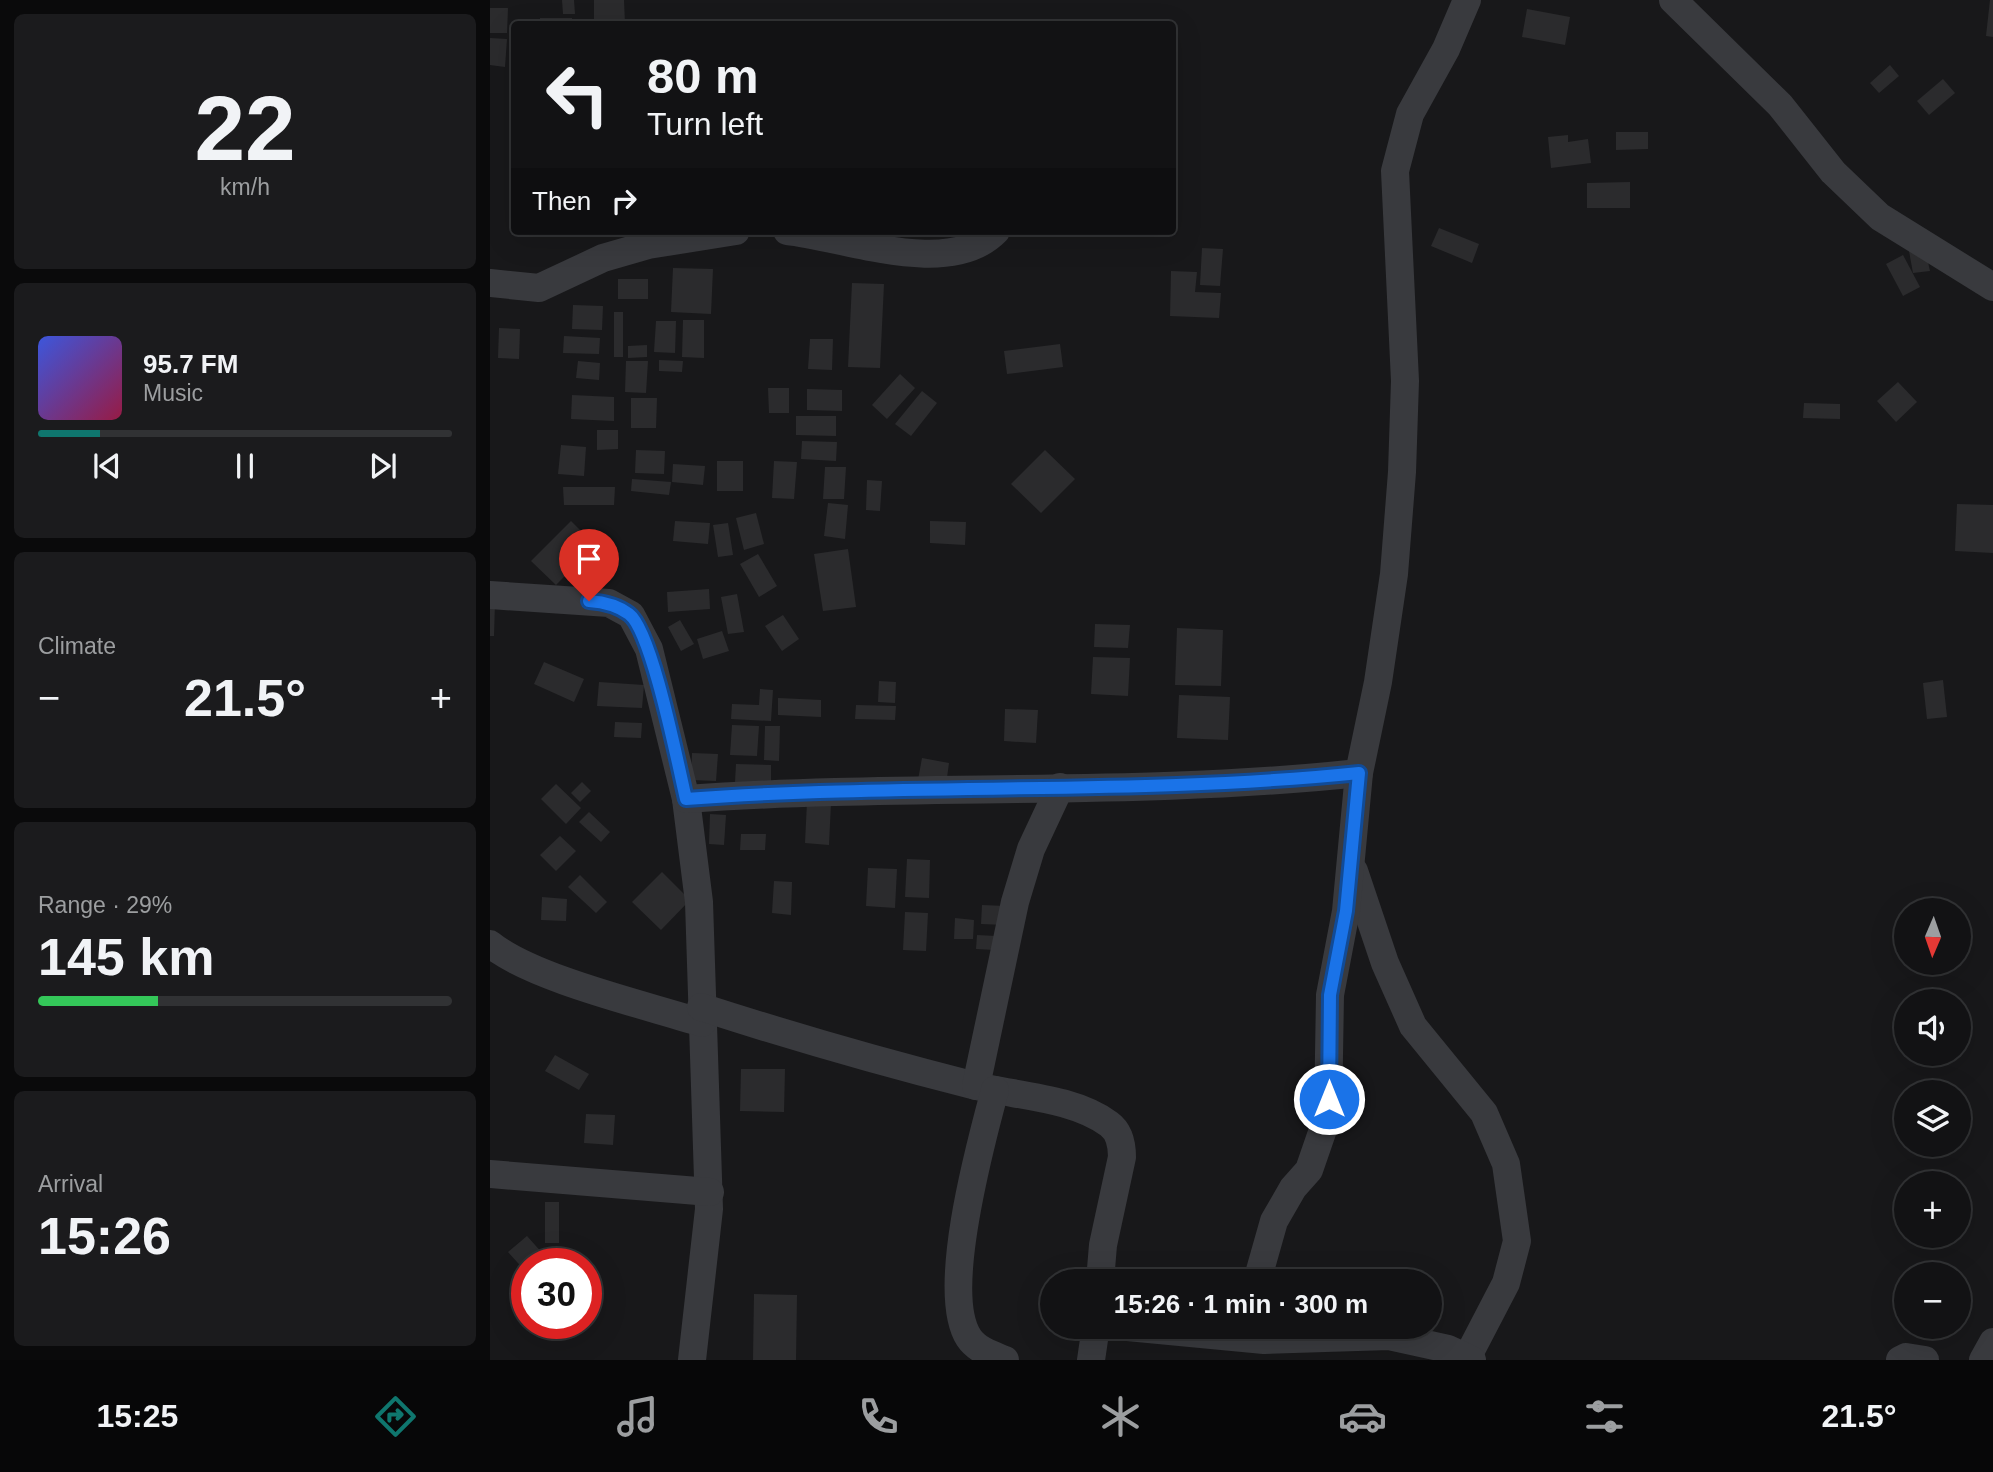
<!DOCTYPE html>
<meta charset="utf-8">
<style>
:root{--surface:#121214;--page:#1b1b1d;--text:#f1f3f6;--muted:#9c9ea0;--line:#313234;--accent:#0f766e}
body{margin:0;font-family:Helvetica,sans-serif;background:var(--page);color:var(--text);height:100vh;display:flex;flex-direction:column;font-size:26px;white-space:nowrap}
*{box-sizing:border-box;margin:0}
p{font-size:23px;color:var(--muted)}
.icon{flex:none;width:38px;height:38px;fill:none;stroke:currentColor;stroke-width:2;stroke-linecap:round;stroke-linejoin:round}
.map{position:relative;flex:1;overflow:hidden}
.side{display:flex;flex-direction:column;gap:14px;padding:14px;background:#0a0a0b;width:490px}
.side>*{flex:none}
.top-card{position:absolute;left:21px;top:21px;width:665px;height:214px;border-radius:7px;box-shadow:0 7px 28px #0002,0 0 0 2px var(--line);background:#121214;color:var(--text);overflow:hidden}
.needle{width:46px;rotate:182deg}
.fabs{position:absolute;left:1404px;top:898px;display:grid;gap:14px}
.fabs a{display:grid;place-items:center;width:77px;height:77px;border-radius:50%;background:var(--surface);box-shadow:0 7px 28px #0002,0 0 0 2px var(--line);font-size:35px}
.speed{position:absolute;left:21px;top:1248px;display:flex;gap:14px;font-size:35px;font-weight:700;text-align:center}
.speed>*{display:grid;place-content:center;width:91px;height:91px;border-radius:50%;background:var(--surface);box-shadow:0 7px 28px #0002,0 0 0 2px var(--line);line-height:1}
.speed .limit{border:10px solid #d22;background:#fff;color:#111}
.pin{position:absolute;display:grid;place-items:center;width:60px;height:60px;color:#fff;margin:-72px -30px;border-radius:50% 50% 50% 0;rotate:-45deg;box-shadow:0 0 7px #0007}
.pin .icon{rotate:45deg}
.me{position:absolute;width:77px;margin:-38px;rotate:0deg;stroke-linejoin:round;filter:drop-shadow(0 0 5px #0008)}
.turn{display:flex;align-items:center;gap:24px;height:147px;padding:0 21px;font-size:32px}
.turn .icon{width:91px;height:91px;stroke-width:2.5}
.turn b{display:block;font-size:49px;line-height:60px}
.then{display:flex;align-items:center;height:66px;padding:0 21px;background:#0003;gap:14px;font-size:26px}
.big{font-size:52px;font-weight:800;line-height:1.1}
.side .tile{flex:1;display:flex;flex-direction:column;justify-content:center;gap:10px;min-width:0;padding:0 24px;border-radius:10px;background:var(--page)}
.side .dial{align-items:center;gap:0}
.dial b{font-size:91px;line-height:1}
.song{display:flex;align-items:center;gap:21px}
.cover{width:84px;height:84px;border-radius:10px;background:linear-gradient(135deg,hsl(230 70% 55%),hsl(340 70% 35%))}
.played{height:7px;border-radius:4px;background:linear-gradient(90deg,var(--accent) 15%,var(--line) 15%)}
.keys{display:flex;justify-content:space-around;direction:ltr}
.heat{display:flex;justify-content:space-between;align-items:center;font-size:38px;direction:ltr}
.charge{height:10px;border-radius:5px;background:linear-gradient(90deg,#34c759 29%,var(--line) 0)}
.trip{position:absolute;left:550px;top:1269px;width:402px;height:70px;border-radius:35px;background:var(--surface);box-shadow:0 7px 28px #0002,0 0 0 2px var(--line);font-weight:800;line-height:70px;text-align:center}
.tabs{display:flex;height:112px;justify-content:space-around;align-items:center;background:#070708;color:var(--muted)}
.tabs .icon{width:49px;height:49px}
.tabs .selected{color:var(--accent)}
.tabs b{font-size:32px;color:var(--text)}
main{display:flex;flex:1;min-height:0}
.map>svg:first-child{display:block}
.building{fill:#2b2b2d}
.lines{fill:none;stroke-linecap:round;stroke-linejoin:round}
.street{stroke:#393a3e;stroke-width:28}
.route-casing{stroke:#114b97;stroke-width:18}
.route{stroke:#1a73e8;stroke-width:12}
</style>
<main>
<section class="side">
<div class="tile dial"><b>22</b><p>km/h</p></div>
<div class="tile">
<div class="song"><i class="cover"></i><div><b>95.7 FM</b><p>Music</p></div></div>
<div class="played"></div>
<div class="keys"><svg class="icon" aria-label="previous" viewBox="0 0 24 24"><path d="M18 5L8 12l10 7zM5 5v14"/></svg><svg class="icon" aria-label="pause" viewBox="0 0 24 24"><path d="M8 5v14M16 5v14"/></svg><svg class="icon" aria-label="next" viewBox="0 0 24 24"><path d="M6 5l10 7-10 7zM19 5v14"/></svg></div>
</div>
<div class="tile"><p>Climate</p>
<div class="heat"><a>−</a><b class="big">21.5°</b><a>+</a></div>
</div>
<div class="tile"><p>Range · 29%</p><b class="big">145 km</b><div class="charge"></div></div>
<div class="tile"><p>Arrival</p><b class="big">15:26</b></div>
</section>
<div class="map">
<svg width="1503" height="1360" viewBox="0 0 1503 1360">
<rect width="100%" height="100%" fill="#18181a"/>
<g class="building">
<polygon points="72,0 84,0 85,14 73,14"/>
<polygon points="104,0 134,0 135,24 104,24"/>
<polygon points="1500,0 1503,0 1503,37 1496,36"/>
<polygon points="0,8 18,8 17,33 0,33"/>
<polygon points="1037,9 1080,17 1075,45 1032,37"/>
<rect x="50" y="18" width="32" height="6"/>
<polygon points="0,38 17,39 15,67 0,65"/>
<polygon points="1400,65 1409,76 1389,93 1380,83"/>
<polygon points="1453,79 1465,93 1439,115 1427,101"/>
<polygon points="1126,132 1158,132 1158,149 1126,150"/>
<polygon points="1078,135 1078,142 1098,139 1101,163 1061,168 1058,137"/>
<polygon points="1140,182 1140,208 1097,208 1097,183"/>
<polygon points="949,228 989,244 982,263 941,246"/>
<polygon points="712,248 733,249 730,286 710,285"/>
<polygon points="1435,248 1440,271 1423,273 1419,251"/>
<polygon points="1413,255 1430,287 1413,296 1396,264"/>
<polygon points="183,268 223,269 221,314 181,312"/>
<polygon points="681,271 707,272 705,292 731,293 729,318 680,316"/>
<rect x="128" y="279" width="30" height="20"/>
<polygon points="362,283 394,284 390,368 358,367"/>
<polygon points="83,305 113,306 112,330 82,329"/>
<rect x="124" y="312" width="9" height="45"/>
<polygon points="193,320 214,320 214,358 192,357"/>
<polygon points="166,321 186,321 185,353 164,352"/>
<polygon points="9,328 30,329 29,359 8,358"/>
<polygon points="74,336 110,338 109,354 73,353"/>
<polygon points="320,339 343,339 342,370 318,369"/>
<polygon points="570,344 573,367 517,374 514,351"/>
<polygon points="157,345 157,357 138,358 138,346"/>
<polygon points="169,360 193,361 192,372 169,371"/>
<polygon points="88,361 110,363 109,380 86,378"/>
<polygon points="136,361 158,361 156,393 135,392"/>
<polygon points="410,374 425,388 397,419 382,405"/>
<polygon points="1408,382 1427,402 1406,422 1387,401"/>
<polygon points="278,388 299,388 299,413 279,413"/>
<polygon points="317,389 352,390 352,411 317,410"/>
<polygon points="432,391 447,403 421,436 405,424"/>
<polygon points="82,395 124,397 124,421 81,419"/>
<polygon points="141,398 167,398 166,428 141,428"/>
<polygon points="1314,403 1350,404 1350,419 1313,418"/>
<polygon points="306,416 346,416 346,436 306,435"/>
<polygon points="107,430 128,430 128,449 107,450"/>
<polygon points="312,441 347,442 346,461 311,459"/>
<polygon points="71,445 96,447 94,476 68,474"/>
<polygon points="146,450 175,451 174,474 145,473"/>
<polygon points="555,450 585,479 551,513 521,484"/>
<rect x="227" y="461" width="26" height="30"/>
<polygon points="284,461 307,462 304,499 282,498"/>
<polygon points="183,464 215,466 213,485 182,482"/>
<polygon points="335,467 356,467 354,499 333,499"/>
<polygon points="142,479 181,482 179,495 141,491"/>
<polygon points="377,480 392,481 390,511 376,510"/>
<polygon points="73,487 125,487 124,505 74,505"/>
<polygon points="338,503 358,505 355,539 334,536"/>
<polygon points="1467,504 1503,505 1503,553 1465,551"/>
<polygon points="266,513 274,544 254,550 246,518"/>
<polygon points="81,521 105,545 66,585 41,561"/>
<polygon points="185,521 220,523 218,544 183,541"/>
<polygon points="440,521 476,522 475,545 440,543"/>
<polygon points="238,523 243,555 228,557 223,525"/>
<polygon points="358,549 366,607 333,611 324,554"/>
<polygon points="268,554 287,586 269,597 250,564"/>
<polygon points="219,589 220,609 178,612 177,592"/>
<polygon points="247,594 254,632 238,634 231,597"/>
<polygon points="0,602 5,602 4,636 0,636"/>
<polygon points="293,615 309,639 292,651 275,626"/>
<polygon points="190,620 204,644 191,651 178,627"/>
<polygon points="605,624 640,625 638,648 604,647"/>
<polygon points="687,628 733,630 731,686 685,685"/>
<polygon points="232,631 239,651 213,659 207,639"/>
<polygon points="603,657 640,658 638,696 601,694"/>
<polygon points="54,662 94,679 84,702 44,684"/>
<polygon points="1453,680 1457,717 1437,719 1433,683"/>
<polygon points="389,681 406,682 405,703 388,702"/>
<polygon points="109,682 154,685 152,708 107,706"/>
<polygon points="270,689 283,690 281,721 241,719 242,704 269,705"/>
<polygon points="689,695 740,697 738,740 687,738"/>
<polygon points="288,698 331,700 331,717 288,715"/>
<polygon points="366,705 406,706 405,720 365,719"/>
<polygon points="515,709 548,710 546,743 514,741"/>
<polygon points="125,722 152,723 151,738 124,737"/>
<polygon points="242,725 269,726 267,756 240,755"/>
<polygon points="275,726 290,726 289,761 274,760"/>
<polygon points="202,753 228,754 226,781 201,780"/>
<polygon points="432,758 459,763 456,785 428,780"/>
<polygon points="246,764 281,765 281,784 245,782"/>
<polygon points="92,782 101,791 90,802 81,793"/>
<polygon points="66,784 91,808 76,824 51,799"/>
<polygon points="317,802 341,803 339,845 315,843"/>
<polygon points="99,812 120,832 111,842 89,822"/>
<polygon points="220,814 236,815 234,845 219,844"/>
<polygon points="251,834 276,834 275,850 250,850"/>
<polygon points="70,836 86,851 66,871 50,855"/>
<polygon points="417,859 440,860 439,898 415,897"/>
<polygon points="378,868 407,869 405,908 376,906"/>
<polygon points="172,872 200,900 171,930 142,902"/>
<polygon points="90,875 117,902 106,913 78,887"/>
<polygon points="284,881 302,882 301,915 282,913"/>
<polygon points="52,897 77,899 76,921 51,920"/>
<polygon points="492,905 516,906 515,925 491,924"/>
<polygon points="415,912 438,913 436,951 413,950"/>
<polygon points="465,918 484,920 483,939 464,939"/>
<polygon points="487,935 506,936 505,950 486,949"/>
<polygon points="65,1055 99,1074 89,1090 55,1071"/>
<polygon points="251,1069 295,1069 294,1112 250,1111"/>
<polygon points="96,1114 125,1115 123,1145 94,1143"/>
<rect x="55" y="1202" width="14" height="41"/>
<polygon points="37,1236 62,1264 37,1264 37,1273 18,1252"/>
<polygon points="264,1294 307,1295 306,1360 263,1360"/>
</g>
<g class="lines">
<g class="street">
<polyline points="1183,0 1290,105 1343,172 1390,217 1503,287"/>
<path d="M 297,231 C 355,237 459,279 506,231"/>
<polyline points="0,283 49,288 113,258 158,245 246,231"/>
<polyline points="0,595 119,603 141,615 159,649 196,799 209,902 219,1209 202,1360"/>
<path d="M 196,799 C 420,783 646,797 869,773"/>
<polyline points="864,871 895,963 923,1026 994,1113 1016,1164 1027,1241 1016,1283 977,1358"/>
<path d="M 0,944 C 43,979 156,1005 212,1023"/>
<path d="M 211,1007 C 301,1036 391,1062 482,1085 C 525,1096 582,1097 619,1124 C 630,1132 632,1145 632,1157 L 613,1245 L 610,1281"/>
<polyline points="486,1086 525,902 541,849 570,787"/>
<path d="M 505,1090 C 491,1142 449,1293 479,1338 C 487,1350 503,1355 515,1360"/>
<polyline points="0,1174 220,1192"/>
<polyline points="767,1281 784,1221 803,1188 819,1170 838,1115 840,995 856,911 869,773 888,682 904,574 912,472 915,381 905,171 920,114 956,49 977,0"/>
<polyline points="627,1326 774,1340 899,1336 958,1349 982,1360"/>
<polyline points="601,1360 606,1326"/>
<polyline points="1410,1360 1416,1357 1435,1360"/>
<polyline points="1493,1360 1503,1342"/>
</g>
</g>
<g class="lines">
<g class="route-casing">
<path id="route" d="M 99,601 C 113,602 127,605 139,614 C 162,631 188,765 196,799 C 420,782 646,796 869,773 L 856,911 L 840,995 L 839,1099"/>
</g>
<use href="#route" class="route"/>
</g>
</svg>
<div class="fabs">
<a><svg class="needle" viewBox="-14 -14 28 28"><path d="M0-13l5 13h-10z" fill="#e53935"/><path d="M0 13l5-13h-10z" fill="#9c9ea0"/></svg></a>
<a><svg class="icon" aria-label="sound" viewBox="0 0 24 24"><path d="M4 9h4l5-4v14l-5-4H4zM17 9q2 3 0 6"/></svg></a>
<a><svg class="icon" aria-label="layers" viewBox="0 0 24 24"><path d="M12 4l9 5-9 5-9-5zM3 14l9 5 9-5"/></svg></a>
<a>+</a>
<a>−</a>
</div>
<div class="speed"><div class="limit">30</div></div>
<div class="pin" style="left:99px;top:601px;background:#d93025"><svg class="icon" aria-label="arrive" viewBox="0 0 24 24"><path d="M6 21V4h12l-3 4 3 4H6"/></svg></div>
<svg class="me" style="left:839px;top:1099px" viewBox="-20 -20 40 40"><circle r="17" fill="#1a73e8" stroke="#fff" stroke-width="3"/><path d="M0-11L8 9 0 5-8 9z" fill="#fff"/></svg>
<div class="trip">15:26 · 1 min · 300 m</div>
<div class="top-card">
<div class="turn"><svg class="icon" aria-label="left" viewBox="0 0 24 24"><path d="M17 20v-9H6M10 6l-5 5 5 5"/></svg><div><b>80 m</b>Turn left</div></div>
<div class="then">Then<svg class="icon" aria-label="right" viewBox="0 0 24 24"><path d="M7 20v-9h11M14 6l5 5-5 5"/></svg></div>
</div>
</div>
</main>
<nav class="tabs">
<b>15:25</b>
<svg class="icon selected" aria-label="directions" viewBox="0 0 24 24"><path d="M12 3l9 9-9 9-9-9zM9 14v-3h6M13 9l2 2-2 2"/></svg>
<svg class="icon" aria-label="music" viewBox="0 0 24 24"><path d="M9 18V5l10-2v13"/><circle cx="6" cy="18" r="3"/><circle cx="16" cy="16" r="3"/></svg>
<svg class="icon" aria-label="phone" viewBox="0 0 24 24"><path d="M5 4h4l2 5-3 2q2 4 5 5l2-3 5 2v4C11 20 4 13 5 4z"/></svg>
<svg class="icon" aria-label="climate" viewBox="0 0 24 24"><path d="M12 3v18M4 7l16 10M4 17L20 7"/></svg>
<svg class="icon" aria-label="car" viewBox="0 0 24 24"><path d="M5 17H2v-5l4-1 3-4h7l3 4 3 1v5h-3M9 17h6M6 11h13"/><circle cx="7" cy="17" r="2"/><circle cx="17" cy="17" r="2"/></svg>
<svg class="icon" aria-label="filters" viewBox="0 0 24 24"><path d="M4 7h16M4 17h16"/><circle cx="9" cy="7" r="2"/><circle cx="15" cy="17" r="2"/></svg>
<b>21.5°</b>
</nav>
